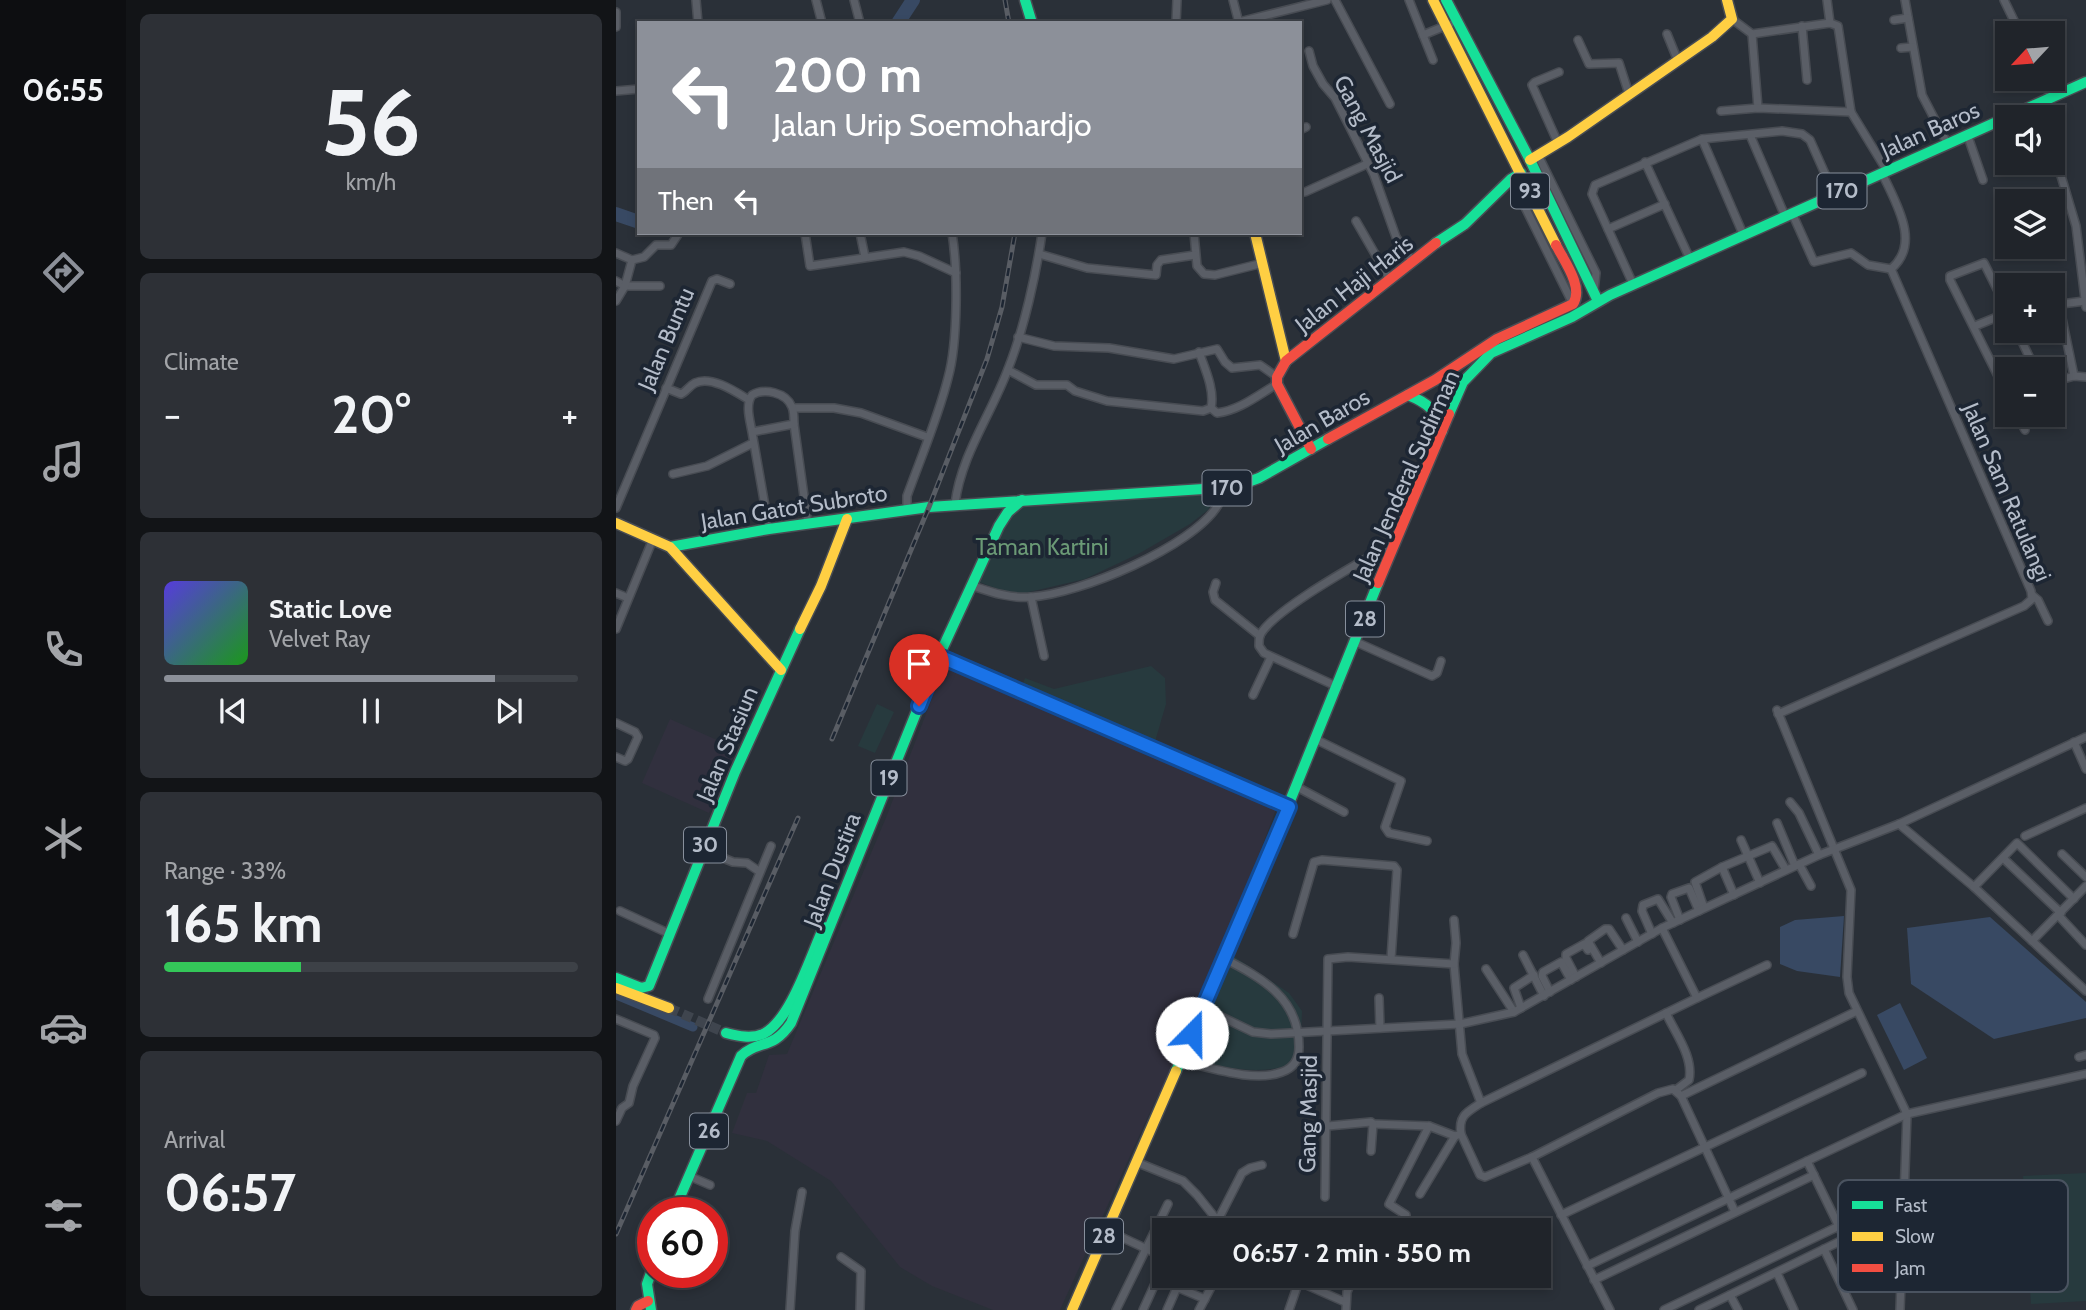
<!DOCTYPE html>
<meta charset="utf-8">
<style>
:root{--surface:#20242a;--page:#2d3036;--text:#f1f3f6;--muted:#a2a4a8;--line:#3d4147;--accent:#8c9099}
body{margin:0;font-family:Cabin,sans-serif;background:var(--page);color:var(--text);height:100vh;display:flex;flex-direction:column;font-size:26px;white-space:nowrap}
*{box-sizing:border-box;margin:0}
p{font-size:23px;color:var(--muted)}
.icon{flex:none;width:38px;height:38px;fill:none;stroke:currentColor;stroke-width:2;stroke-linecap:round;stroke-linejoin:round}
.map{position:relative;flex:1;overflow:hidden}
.sheet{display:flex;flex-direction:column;gap:14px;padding:14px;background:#121417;width:490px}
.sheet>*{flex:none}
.banner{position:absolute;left:21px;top:21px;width:665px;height:214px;border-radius:0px;box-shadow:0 4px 10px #0003,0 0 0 2px var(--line);background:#8c9099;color:#fff;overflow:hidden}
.needle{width:46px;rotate:244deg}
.fabs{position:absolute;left:1379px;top:21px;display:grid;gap:14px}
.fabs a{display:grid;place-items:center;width:70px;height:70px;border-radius:0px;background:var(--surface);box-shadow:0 4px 10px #0003,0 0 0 2px var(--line);font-size:35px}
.speed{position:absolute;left:21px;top:1197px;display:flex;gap:14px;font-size:35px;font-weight:700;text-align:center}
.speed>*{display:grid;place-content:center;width:91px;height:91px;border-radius:50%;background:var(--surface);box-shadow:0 4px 10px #0003,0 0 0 2px var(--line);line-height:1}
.speed .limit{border:10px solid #d22;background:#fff;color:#111}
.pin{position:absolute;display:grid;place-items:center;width:60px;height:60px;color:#fff;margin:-72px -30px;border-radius:50% 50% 50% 0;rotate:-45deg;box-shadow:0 0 7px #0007}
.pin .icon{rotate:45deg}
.me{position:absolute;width:77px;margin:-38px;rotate:22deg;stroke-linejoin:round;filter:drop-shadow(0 0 5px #0008)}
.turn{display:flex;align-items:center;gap:24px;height:147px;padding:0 21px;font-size:32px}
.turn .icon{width:91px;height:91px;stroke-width:2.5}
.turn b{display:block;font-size:49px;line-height:60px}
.then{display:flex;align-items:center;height:66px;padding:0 21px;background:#0003;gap:14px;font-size:26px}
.big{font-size:52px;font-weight:700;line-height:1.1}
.sheet .tile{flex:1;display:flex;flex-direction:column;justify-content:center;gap:10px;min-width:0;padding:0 24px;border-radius:10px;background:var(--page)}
.sheet .dial{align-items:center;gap:0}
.dial b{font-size:91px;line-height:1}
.song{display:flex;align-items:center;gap:21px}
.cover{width:84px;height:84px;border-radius:10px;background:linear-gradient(135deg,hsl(250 70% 55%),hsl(120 70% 35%))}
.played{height:7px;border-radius:4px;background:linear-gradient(90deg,var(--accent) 80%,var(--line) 80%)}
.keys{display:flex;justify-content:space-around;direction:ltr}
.heat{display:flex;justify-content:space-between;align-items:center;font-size:38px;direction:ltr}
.charge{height:10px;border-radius:5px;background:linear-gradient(90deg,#34c759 33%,var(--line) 0)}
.trip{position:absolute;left:536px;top:1218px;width:399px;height:70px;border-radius:0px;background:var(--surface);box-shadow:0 4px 10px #0003,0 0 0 2px var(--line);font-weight:700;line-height:70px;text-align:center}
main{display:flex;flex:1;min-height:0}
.tab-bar{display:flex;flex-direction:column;width:126px;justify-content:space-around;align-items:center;background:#0d0e11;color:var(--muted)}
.tab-bar .icon{width:49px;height:49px}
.tab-bar .on{color:var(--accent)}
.tab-bar b{font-size:32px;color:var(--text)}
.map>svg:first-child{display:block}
.medical{fill:#31303e}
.green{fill:#273a3e}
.water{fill:#384963}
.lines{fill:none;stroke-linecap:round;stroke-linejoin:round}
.canal{stroke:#384963;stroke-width:9}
.river{stroke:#384963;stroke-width:14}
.primary-tunnel{stroke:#3f454e;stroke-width:10;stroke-dasharray:10 5;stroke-linecap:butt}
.street-casing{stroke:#484c53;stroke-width:10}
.fast-casing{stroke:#484c53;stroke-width:13}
.slow-casing{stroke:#484c53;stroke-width:13}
.jam-casing{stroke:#484c53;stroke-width:13}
.street{stroke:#5a5e66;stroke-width:7}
.fast{stroke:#16e098;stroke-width:10}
.slow{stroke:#ffcf43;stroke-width:10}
.jam{stroke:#f24e42;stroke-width:10}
.rail-casing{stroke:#595d64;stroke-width:5}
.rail{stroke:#1d2633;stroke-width:2.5;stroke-dasharray:8;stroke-linecap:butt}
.route-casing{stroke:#114b97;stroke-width:18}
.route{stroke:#1a73e8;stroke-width:12}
.labels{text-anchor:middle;stroke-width:7;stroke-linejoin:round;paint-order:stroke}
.shield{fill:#1d2633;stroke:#878f9c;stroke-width:2}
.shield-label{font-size:21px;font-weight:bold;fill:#b4bcc9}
.street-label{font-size:23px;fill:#b4bcc9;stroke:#1d2633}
.park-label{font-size:23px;fill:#6b9a76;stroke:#1d2633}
.key{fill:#1d2633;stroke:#4a5360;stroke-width:2}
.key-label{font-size:19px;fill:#b4bcc9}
</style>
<main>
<nav class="tab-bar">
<b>06:55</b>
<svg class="icon on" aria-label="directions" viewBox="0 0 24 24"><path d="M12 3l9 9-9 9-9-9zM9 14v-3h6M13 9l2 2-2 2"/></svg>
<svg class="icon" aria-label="music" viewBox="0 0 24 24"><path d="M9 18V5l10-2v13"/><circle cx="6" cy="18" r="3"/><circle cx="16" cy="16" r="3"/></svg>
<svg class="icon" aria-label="phone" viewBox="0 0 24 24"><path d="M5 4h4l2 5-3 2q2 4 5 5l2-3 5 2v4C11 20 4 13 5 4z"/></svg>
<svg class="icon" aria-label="climate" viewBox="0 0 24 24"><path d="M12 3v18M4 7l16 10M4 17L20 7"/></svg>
<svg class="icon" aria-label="car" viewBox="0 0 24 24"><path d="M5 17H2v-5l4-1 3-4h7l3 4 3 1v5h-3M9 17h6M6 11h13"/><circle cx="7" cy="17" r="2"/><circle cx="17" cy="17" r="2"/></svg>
<svg class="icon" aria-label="filters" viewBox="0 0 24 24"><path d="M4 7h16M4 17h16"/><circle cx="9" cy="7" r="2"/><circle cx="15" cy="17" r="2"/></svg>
</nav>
<section class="sheet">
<div class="tile dial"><b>56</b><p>km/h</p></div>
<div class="tile"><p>Climate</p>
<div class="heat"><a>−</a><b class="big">20°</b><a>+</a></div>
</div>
<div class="tile">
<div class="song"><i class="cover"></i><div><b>Static Love</b><p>Velvet Ray</p></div></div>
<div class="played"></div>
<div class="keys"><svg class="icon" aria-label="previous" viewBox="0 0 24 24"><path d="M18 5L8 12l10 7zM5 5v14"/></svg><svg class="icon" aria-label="pause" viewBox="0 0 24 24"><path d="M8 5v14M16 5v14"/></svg><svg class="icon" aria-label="next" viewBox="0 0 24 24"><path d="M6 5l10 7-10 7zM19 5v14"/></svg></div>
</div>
<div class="tile"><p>Range · 33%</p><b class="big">165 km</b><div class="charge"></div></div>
<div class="tile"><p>Arrival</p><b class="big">06:57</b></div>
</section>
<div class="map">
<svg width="1470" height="1310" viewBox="0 0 1470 1310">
<rect width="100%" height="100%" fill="#2a3038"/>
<g class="medical">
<polygon points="330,662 662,804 576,1032 540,1099 444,1310 377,1310 316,1286 284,1267 215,1181 151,1141 116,1133 131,1093 140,1093 153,1055 171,1054 271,815"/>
<polygon points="54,719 121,749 93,813 26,783"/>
</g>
<g class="green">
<polygon points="602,493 592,510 574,524 524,553 469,579 409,593 392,593 363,582 383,531 396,512 413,505"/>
<polygon points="535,666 549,678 550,704 538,745 405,690 409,678 438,689"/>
<polygon points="261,704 278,712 259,753 242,746"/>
<path d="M 613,953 L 673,993 L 686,1011 L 684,1060 C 649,1079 604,1067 568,1057 Z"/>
<polygon points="1470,1173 1470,1301 1415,1304 1407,1176"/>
</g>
<g class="water">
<polygon points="1228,916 1224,977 1181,971 1164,964 1164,927 1179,920"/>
<polygon points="1374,917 1470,1002 1470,1018 1378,1039 1295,984 1291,928"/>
<polygon points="1284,1003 1311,1058 1288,1070 1261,1015"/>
</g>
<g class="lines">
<polyline class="canal" points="0,995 77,1027"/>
<g class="river">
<polyline points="282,23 297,0"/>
<polyline points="0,214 23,222"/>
</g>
<polyline class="primary-tunnel" points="53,1008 110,1033"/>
<g class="street-casing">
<g id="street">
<polyline points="80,0 82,23"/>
<polyline points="200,0 206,23"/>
<polyline points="238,0 244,23"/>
<polyline points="617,0 623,23"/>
<polyline points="719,0 774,104"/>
<polyline points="793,0 817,60"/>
<polyline points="1211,0 1214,23"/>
<polyline points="1289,0 1306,95 1331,143"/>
<polyline points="1388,0 1404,33"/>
<polyline points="0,12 0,27"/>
<polyline points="1116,19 1136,34 1214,23 1222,26 1235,112 1271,171"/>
<polyline points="1278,20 1292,18"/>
<polyline points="623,22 711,0"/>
<polyline points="560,23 561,0"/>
<polyline points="1186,26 1191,80"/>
<polyline points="1051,34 1062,61"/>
<polyline points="1136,34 1142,108"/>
<polyline points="807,35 834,24"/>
<polyline points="962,40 973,64 1003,63 1013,94"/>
<polyline points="1285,48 1297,47"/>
<polyline points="693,51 697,66 707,84 719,98 758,175 780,237 797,262"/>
<polyline points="1426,79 1435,97"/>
<polyline points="0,91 23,89"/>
<polyline points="1423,103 1427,117"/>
<polyline points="1105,111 1142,108 1235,112"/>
<polyline points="684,130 690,127"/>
<polyline points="1351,134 1367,180"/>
<polyline points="1134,135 1169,216"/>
<polyline points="1086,139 1127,234"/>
<polyline points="942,143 916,85 919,82 943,72"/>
<polyline points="1437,149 1460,226 1470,307"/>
<polyline points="922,155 980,273 978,291"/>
<polyline points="1029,162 1074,259"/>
<path d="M 1266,173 C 1279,202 1306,243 1275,269"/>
<polyline points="895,179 957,304"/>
<polyline points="689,192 751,164"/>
<polyline points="1176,213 1198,262 1235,253 1252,265 1275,269"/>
<polyline points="740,221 774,280"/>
<polyline points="992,229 1049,204"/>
<polyline points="189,233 194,266 288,252 303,256 340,273"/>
<polyline points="244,233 249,257"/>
<polyline points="578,233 581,266 588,274 599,275 647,263"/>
<polyline points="0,253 16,260"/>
<polyline points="423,254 471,268 540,275 541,265 545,260 579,255"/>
<polyline points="0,281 9,286 44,286"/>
<polyline points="1017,284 976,194 979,185 1086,139 1166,131 1186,134 1194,140 1218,194"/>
<polyline points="0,301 9,286 16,260 28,257 40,245 55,245 63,233"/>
<polyline points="1443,304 1458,376"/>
<polyline points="1437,305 1469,301"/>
<polyline points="1391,309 1368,263 1334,276 1334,280 1391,394"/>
<polyline points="1359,326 1391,313"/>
<polyline points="1401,331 1419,369"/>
<polyline points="402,337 438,346 493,348 558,359 601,349 609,362 616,368 644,365 661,377"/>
<path d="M 392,370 L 420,385 L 451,385 L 459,391 L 491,401 L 587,411 L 595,408 C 599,390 589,369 583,352"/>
<polyline points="1437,382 1458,376 1470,377"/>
<path d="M 50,388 L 65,394 C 70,392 73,386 79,383 C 95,375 120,392 133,400"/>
<polyline points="177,408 218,408 245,413 311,437"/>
<path d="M 595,408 L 601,413 C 624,410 642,395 661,384"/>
<polyline points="1437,411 1438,415"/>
<polyline points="1401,415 1409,430"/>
<polyline points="178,424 192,525"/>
<path d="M 136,432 C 134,420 129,405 136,395 C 148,388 170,392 176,407 C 178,411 178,418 178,424 L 136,432 L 153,529"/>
<polyline points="57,474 91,466 137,443"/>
<path d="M 339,504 C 345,455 375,415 392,369 C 408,329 420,275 426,233"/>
<polyline points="0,508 96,281 101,279 114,284"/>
<path d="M 291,510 L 291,496 C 305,457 322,418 332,378 C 342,342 342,270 336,233"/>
<polyline points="600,583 597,592 599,600 644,636"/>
<path d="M 357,586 C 375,592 395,599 415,597 C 463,594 577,547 602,505 C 604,500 605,494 606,489"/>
<polyline points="0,593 12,598"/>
<polyline points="1416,595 1422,600 1432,621"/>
<polyline points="415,597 428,656"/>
<polyline points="0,629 37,539"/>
<polyline points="740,642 816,676 821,673 825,661"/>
<path d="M 722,687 L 648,653 L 643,646 C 643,643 643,638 644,635 C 659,608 749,560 779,542"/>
<polyline points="637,695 655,657"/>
<polyline points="1161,710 1235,890 1231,977 1233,993 1291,1114 1284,1310"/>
<polyline points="1162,714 1408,606 1416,599 1415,591 1275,269"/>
<polyline points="0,723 19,732 22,737 12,759 9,761 0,757"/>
<polyline points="701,740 785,781 769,827 773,833 811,841"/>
<polyline points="1458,742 1470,769"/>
<polyline points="681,787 728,812"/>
<polyline points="1174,802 1183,813 1203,855"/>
<polyline points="1161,823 1179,866"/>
<polyline points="1283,824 1358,887 1470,991"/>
<polyline points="1409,836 1470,808"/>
<polyline points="1125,840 1144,883"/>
<polyline points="87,850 117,862 131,863 144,872"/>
<polyline points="1446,854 1470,877"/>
<polyline points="1387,858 1445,913"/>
<polyline points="1183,864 1195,886"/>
<polyline points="1106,867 1118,895"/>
<polyline points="1358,887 1401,843 1458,899"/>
<polyline points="1088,908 1079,882 1106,867 1156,846 1170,870"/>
<polyline points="4,911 54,934"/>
<polyline points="1442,915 1470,945"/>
<polyline points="1010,918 1022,942"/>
<polyline points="838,920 840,943 838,964 846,1054 865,1103 1081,998 1046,928"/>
<polyline points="1064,920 1055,897 1056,894 1073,888 1083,911"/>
<polyline points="677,934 698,862 706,860 778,866 781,870 775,959"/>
<polyline points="1036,934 1026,911 1027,905 1042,899 1057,923"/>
<polyline points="1416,941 1470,886"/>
<polyline points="907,955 928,996"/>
<polyline points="985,963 972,941 989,929 993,929 1007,950"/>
<polyline points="870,969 898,1012"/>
<polyline points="960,977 950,958 950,954 968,944 972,950"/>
<polyline points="934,992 926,976 927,972 945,962 955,980"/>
<polyline points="763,998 764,1028"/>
<polyline points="1081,998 1151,965"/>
<polyline points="92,999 155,846"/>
<polyline points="587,1008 637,1032 655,1034 844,1024 898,1012 1046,928 1203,855 1283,824 1470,737"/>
<polyline points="905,1008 898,988 918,975"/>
<path d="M 1050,1013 C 1059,1033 1078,1057 1073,1080 L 1060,1090"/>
<polyline points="0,1019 38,1035 39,1038 17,1086 13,1103 6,1108 0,1121"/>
<polyline points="1463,1057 1470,1055"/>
<path d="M 564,1061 C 593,1067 638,1083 666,1072 C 678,1068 683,1059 683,1047 C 683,998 646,978 607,958"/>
<polyline points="1065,1096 1241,1011"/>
<polyline points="757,1124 813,1126"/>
<polyline points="712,1126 755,1122 757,1124 755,1151"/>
<polyline points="845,1134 864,1175 869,1177 916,1157 1042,1093 1057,1089 1065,1096 1119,1212"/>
<polyline points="916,1157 994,1310"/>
<polyline points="520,1162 567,1181 581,1195 609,1230"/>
<polyline points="73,1176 94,1185"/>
<polyline points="804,1194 839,1136"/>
<polyline points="709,1197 712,959 732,957 838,964"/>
<polyline points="945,1215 1246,1073"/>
<polyline points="490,1230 548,1257"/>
<polyline points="588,1230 602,1220 626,1173 634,1168 646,1165"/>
<polyline points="625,1230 660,1224 676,1226"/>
<path d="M 779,1230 L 790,1218 L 790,1215 L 773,1204 L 813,1126 L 839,1136 L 845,1134 C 842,1116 851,1112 865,1103"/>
<polyline points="1229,1239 1191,1161 1291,1114 1470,1074"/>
<polyline points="1208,1249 1237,1310"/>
<polyline points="225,1257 245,1271 244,1310"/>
<polyline points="971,1266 1191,1161"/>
<polyline points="1161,1273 1178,1310"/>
<polyline points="670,1276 729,1302"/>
<polyline points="541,1279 589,1299"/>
<polyline points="978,1280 1198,1175"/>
<polyline points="1114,1295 1122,1310"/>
<polyline points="174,1310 179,1231 186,1192"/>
<polyline points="500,1310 552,1204"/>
<polyline points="527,1310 548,1264"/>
<polyline points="551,1310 566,1276"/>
<polyline points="583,1310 601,1276"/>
<polyline points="673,1310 683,1281"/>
<polyline points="730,1310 731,1292 738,1276"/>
<polyline points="1048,1310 1223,1226"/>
<polyline points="1083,1310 1286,1211"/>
</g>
</g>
<g class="fast-casing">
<g id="fast">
<polyline points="409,0 416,23"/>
<polyline points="830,0 914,160 982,301"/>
<polyline points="820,243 849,224 895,179 905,173"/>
<path d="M 792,395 C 810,402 822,411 826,431"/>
<polyline points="833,414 847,382 875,353 956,317 994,295 1470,82"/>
<polyline points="54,547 153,529 313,507 618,487 643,478 712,439"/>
<polyline points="0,978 25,988 33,986 119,772 184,629"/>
<path d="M 110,1033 C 122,1036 135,1039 147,1034 C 175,1021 195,954 208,927"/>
<polyline points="560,1071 636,895 762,583"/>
<path d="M 57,1213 L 125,1056 C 143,1039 156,1051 175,1023 L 323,656 L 383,526 L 392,512 L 406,500"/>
<polyline points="35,1310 31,1284 37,1267"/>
</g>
</g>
<g class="slow-casing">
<g id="slow">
<polyline points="817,0 940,245"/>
<polyline points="914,160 952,137 1096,37 1116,19 1111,0"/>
<polyline points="639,233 670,361"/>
<polyline points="0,523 54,547 165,670"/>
<polyline points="184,629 205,586 231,519"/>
<polyline points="323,656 673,807"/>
<polyline points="0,988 53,1008"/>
<polyline points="456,1310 560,1071"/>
</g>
</g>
<g class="jam-casing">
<g id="jam">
<path d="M 712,439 L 819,380 L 881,339 L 957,304 C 968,287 948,261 940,245"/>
<polyline points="695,449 661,384 661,377 670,361 820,243"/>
<polyline points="762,583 833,414"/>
<polyline points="20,1310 22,1306 32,1301"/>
</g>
</g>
<use href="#street" class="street"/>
<use href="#fast" class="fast"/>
<use href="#slow" class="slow"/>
<use href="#jam" class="jam"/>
<g class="rail-casing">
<g id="rail">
<polyline points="389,0 393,23"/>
<polyline points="216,739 313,507 371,359 386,307 399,233"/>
<polyline points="0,1234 182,818"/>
</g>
</g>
<use href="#rail" class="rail"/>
</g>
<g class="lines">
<g class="route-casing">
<polyline id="route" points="303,706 323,656 673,807 576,1033"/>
</g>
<use href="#route" class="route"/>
</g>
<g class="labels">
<g class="shield">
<rect x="895" y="173.5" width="38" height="35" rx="5"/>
<rect x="1201.5" y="173.5" width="49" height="35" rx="5"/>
<rect x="586.5" y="470.5" width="49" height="35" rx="5"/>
<rect x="730" y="601.5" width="38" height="35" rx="5"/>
<rect x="255.5" y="760.5" width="35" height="35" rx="5"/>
<rect x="68" y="827.5" width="42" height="35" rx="5"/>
<rect x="74" y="1113.5" width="38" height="35" rx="5"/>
<rect x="469" y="1218.5" width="38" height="35" rx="5"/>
</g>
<g class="shield-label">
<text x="914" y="198">93</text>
<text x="1226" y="198">170</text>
<text x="611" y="495">170</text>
<text x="749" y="626">28</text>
<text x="273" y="785">19</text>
<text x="89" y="852">30</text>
<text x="93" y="1138">26</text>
<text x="488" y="1243">28</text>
</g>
<g class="street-label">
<text transform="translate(752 129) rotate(62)" y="8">Gang Masjid</text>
<text transform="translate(1314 130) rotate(-24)" y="8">Jalan Baros</text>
<text transform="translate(738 284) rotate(-38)" y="8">Jalan Haji Haris</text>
<text transform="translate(50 339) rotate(-67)" y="8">Jalan Buntu</text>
<text transform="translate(706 421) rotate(-30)" y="8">Jalan Baros</text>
<text transform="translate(790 476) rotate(-66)" y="8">Jalan Jenderal Sudirman</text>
<text transform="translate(1391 492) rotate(67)" y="8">Jalan Sam Ratulangi</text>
<text transform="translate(178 507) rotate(-9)" y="8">Jalan Gatot Subroto</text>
<text transform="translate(111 744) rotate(-67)" y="8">Jalan Stasiun</text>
<text transform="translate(216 870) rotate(-69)" y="8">Jalan Dustira</text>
<text transform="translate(692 1114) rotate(-89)" y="8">Gang Masjid</text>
</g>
<g class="park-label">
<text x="426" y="555">Taman Kartini</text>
</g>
</g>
<rect x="1222" y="1180" width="230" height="112" rx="10" class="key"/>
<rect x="1236" y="1201" width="31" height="8" fill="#16e098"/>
<rect x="1236" y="1232" width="31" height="9" fill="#ffcf43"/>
<rect x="1236" y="1264" width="31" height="8" fill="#f24e42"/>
<g class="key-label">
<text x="1279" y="1212">Fast</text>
<text x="1279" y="1243">Slow</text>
<text x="1279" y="1275">Jam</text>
</g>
</svg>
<div class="fabs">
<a><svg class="needle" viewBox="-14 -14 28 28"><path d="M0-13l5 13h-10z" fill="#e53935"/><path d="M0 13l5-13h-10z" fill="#a2a4a8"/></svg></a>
<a><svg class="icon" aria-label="sound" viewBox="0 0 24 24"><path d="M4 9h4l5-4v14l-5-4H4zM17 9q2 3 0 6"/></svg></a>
<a><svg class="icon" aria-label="layers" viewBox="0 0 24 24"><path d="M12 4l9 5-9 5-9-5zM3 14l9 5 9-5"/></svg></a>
<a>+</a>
<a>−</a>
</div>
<div class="speed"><div class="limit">60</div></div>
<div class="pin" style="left:303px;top:706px;background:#d93025"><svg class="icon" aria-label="arrive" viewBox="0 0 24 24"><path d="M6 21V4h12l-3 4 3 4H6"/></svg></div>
<svg class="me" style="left:576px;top:1033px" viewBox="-20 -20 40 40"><circle r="19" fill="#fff"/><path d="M0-13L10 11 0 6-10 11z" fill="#1a73e8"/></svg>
<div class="trip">06:57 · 2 min · 550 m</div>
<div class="banner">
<div class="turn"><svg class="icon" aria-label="left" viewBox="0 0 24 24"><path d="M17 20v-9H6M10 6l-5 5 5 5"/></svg><div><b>200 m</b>Jalan Urip Soemohardjo</div></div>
<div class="then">Then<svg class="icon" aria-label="left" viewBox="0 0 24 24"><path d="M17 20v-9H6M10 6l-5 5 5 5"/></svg></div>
</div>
</div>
</main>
